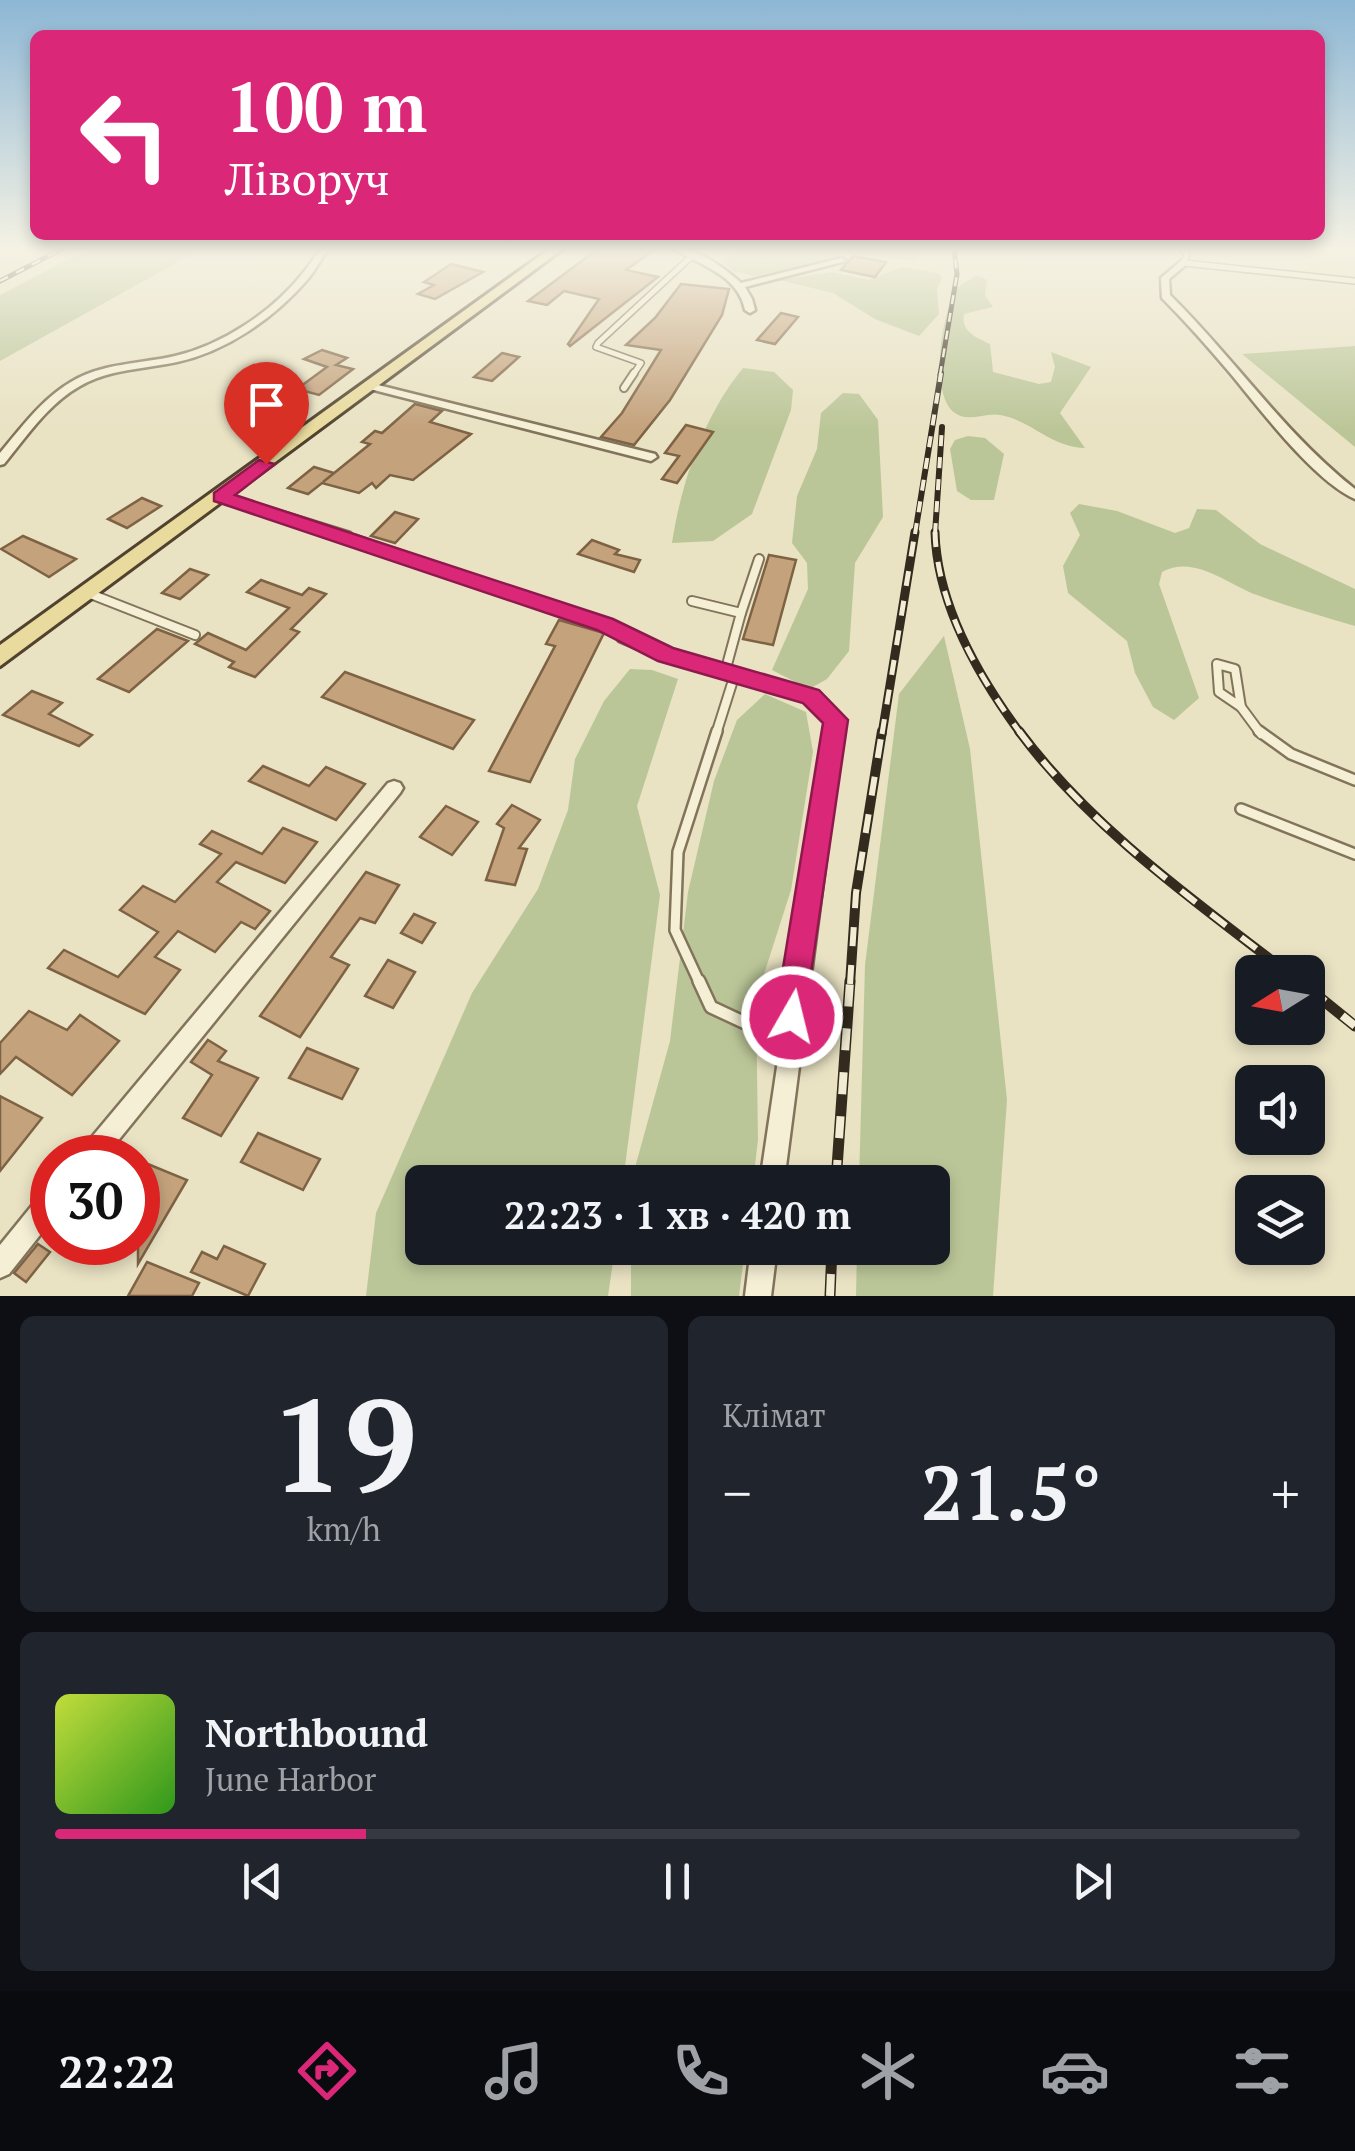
<!DOCTYPE html>
<html lang="uk">
<meta charset="utf-8">
<style>
:root{--surface:#171b24;--page:#20242c;--text:#f1f3f6;--muted:#9ea1a6;--line:#363941;--accent:#db2777}
body{margin:0;font-family:"PT Serif",serif;background:var(--page);color:var(--text);height:100vh;display:flex;flex-direction:column;font-size:38px;white-space:nowrap}
*{box-sizing:border-box;margin:0}
p{font-size:32px;color:var(--muted)}
.icon{flex:none;width:55px;height:55px;fill:none;stroke:currentColor;stroke-width:2;stroke-linecap:round;stroke-linejoin:round}
.map{position:relative;height:1296px;overflow:hidden}
.panel{display:flex;flex-direction:column;gap:20px;padding:20px;background:#0d0f14;flex:1}
.panel>*{flex:none}
.hud{position:absolute;left:30px;top:30px;width:1295px;height:210px;border-radius:15px;box-shadow:0 5px 15px #0003;background:#db2777;color:#fff;overflow:hidden}
.needle{width:65px;rotate:259deg}
.controls{position:absolute;left:1235px;top:955px;display:grid;gap:20px}
.controls a{display:grid;place-items:center;width:90px;height:90px;border-radius:15px;background:var(--surface);box-shadow:0 5px 15px #0003;font-size:50px}
.speed{position:absolute;left:30px;top:1135px;display:flex;gap:20px;font-size:50px;font-weight:700;text-align:center}
.speed>*{display:grid;place-content:center;width:130px;height:130px;border-radius:50%;background:var(--surface);box-shadow:0 5px 15px #0003;line-height:1}
.speed .limit{border:15px solid #d22;background:#fff;color:#111}
.pin{position:absolute;display:grid;place-items:center;width:85px;height:85px;color:#fff;margin:-102px -42px;border-radius:50% 50% 50% 0;rotate:-45deg;box-shadow:0 0 10px #0007}
.pin .icon{rotate:45deg}
.me{position:absolute;width:110px;margin:-55px;rotate:8deg;stroke-linejoin:round;filter:drop-shadow(0 0 8px #0008)}
.turn{display:flex;align-items:center;gap:35px;height:210px;padding:0 30px;font-size:45px}
.turn .icon{width:130px;height:130px;stroke-width:2.5}
.turn b{display:block;font-size:70px;line-height:85px}
.big{font-size:75px;font-weight:800;line-height:1.1}
.panel .tile{flex:1;display:flex;flex-direction:column;justify-content:center;gap:15px;min-width:0;padding:0 35px;border-radius:15px;background:var(--page)}
.panel .dial{align-items:center;gap:0}
.dial b{font-size:130px;line-height:1}
.song{display:flex;align-items:center;gap:30px}
.cover{width:120px;height:120px;border-radius:15px;background:linear-gradient(135deg,hsl(70 70% 55%),hsl(110 70% 35%))}
.played{height:10px;border-radius:5px;background:linear-gradient(90deg,var(--accent) 25%,var(--line) 25%)}
.keys{display:flex;justify-content:space-around;direction:ltr}
.heat{display:flex;justify-content:space-between;align-items:center;font-size:55px;direction:ltr}
.panel .tiles{flex:1;display:grid;gap:20px;grid-template-columns:1fr 1fr}
.tile:last-child{grid-column:span 2}
.trip{position:absolute;left:405px;top:1165px;width:545px;height:100px;border-radius:15px;background:var(--surface);box-shadow:0 5px 15px #0003;font-weight:800;line-height:100px;text-align:center}
.dock{display:flex;height:160px;justify-content:space-around;align-items:center;background:#090b0e;color:var(--muted)}
.dock .icon{width:70px;height:70px}
.dock .current{color:var(--accent)}
.dock b{font-size:45px;color:var(--text)}
.map>svg:first-child{display:block}
.green{fill:#bbc698}
.building{fill:#c4a27c;stroke:#7e6244;stroke-width:2.5}
.lines{fill:none;stroke-linecap:round;stroke-linejoin:round}
.service-far4-casing{stroke:#82745b;stroke-width:8}
.service-far3-casing{stroke:#82745b;stroke-width:10}
.service-far2-casing{stroke:#82745b;stroke-width:12}
.service-far1-casing{stroke:#82745b;stroke-width:14}
.service-casing{stroke:#82745b;stroke-width:16}
.minor-casing{stroke:#82745b;stroke-width:5}
.primary-casing{stroke:#50422f;stroke-width:6}
.service-far4{stroke:#f5efd5;stroke-width:5}
.service-far3{stroke:#f5efd5;stroke-width:6}
.service-far2{stroke:#f5efd5;stroke-width:8}
.service-far1{stroke:#f5efd5;stroke-width:9}
.service{stroke:#f5efd5;stroke-width:11}
.minor{fill:#f5efd5;fill-rule:evenodd}
.primary{fill:#e9db9e;fill-rule:evenodd}
.rail-far4-casing{stroke:#332b1e;stroke-width:5}
.rail-far3-casing{stroke:#332b1e;stroke-width:6}
.rail-far2-casing{stroke:#332b1e;stroke-width:9}
.rail-far1-casing{stroke:#332b1e;stroke-width:10}
.rail-casing{stroke:#332b1e;stroke-width:11}
.rail-far4{stroke:#f1ecd2;stroke-width:2.5;stroke-dasharray:9;stroke-linecap:butt}
.rail-far3{stroke:#f1ecd2;stroke-width:4;stroke-dasharray:11;stroke-linecap:butt}
.rail-far2{stroke:#f1ecd2;stroke-width:5;stroke-dasharray:15;stroke-linecap:butt}
.rail-far1{stroke:#f1ecd2;stroke-width:6;stroke-dasharray:19;stroke-linecap:butt}
.rail{stroke:#f1ecd2;stroke-width:8;stroke-dasharray:22;stroke-linecap:butt}
.route{fill:#db2777;stroke:#8e194d;stroke-width:2.5}
</style>
<div class="map">
<svg width="1355" height="1296" viewBox="0 0 1355 1296">
<rect width="100%" height="100%" fill="#e9e2c3"/>
<g class="green">
<polygon points="90,248 203,248 0,361 0,295"/>
<polygon points="733,248 929,248 914,261 844,253 831,261 754,276 733,271 721,261 730,258"/>
<polygon points="901,267 938,273 942,278 937,289 939,314 919,336 875,319 833,293 779,280 832,272 869,280"/>
<path d="M 977,275 L 987,280 L 985,295 L 993,307 L 964,314 C 961,332 976,337 990,344 L 993,372 L 1039,384 L 1051,382 L 1055,367 L 1051,352 L 1091,367 L 1060,413 L 1085,448 C 1050,447 1033,421 1000,415 C 985,412 969,423 955,413 C 929,396 941,310 958,288 C 962,283 972,279 977,275 Z"/>
<polygon points="1355,346 1355,447 1242,354"/>
<path d="M 743,368 L 774,372 L 793,390 L 791,410 L 752,514 L 713,541 L 672,543 C 681,483 704,415 743,368 Z"/>
<polygon points="843,393 859,394 878,420 883,517 855,563 849,651 827,679 809,689 772,670 808,589 807,563 792,543 797,496 817,449 821,413"/>
<polygon points="968,436 985,438 1004,454 994,500 971,500 957,491 950,449 955,440"/>
<path d="M 1079,504 L 1117,511 L 1175,533 L 1189,528 L 1197,509 L 1216,510 L 1260,544 L 1355,589 L 1355,626 C 1322,616 1289,607 1257,595 C 1227,584 1194,554 1162,572 L 1159,584 L 1199,698 L 1174,720 L 1153,707 L 1135,673 L 1127,641 L 1068,593 L 1063,566 L 1080,535 L 1070,513 Z"/>
<polygon points="944,636 970,749 1007,1100 993,1296 856,1296 857,1248 932,1248 932,1182 859,1182 865,965 899,694"/>
<polygon points="630,669 652,670 678,679 637,806 660,895 623,1182 422,1182 422,1248 615,1248 608,1296 366,1296 376,1213 472,993 538,889 568,810 575,759 604,701"/>
<polygon points="765,694 806,712 813,752 791,890 756,999 758,1140 753,1182 631,1182 670,1041 688,892 714,781 737,720"/>
<polygon points="631,1248 745,1248 739,1296 631,1296"/>
</g>
<g class="building">
<polygon points="599,248 657,248 626,270 658,277 570,346 568,344 599,299 564,291 547,305 528,301"/>
<polygon points="853,256 886,262 875,277 841,270"/>
<polygon points="451,264 483,272 435,299 418,294 434,285 424,282"/>
<polygon points="681,284 729,289 722,315 670,400 634,445 601,437 622,413 661,350 626,345 655,318"/>
<polygon points="781,313 798,317 775,344 757,340"/>
<polygon points="322,350 347,358 336,365 353,369 319,395 297,389 327,367 304,359"/>
<polygon points="502,353 519,357 492,381 474,377"/>
<polygon points="415,404 442,411 430,422 471,434 413,480 390,475 376,488 372,483 359,493 322,483 308,494 288,488 314,467 334,473 323,482 370,444 362,442 375,431 382,433"/>
<polygon points="686,425 713,432 677,483 662,479 679,456 665,453"/>
<polygon points="142,498 161,506 127,528 108,519"/>
<polygon points="395,512 418,519 395,543 371,536"/>
<polygon points="23,536 76,559 49,577 1,549"/>
<polygon points="592,540 619,550 615,554 640,560 634,572 578,554"/>
<polygon points="769,555 796,560 773,645 743,639"/>
<polygon points="190,569 208,575 180,599 162,593"/>
<polygon points="261,580 302,595 309,588 326,594 291,629 299,632 255,677 229,667 234,662 195,644 208,633 246,650 289,608 247,592"/>
<polygon points="559,620 604,633 530,782 489,771 555,646 546,644"/>
<polygon points="157,629 188,641 129,692 98,679"/>
<polygon points="345,672 474,720 453,749 322,697"/>
<polygon points="32,691 62,703 49,714 92,735 79,746 3,715"/>
<polygon points="263,766 309,786 326,767 365,784 336,820 249,781"/>
<polygon points="512,805 540,820 519,848 527,849 515,885 486,880 504,828 497,824"/>
<polygon points="446,806 478,822 452,855 420,837"/>
<polygon points="283,828 317,842 285,883 236,862 217,882 270,911 255,929 241,922 215,952 178,931 155,957 180,970 145,1014 48,968 64,950 118,977 158,932 120,910 143,886 175,902 221,854 200,844 212,831 262,854"/>
<polygon points="366,872 399,885 375,923 360,918 331,957 349,965 300,1037 260,1016"/>
<polygon points="414,914 435,923 422,943 401,933"/>
<polygon points="388,960 415,972 393,1008 365,996"/>
<polygon points="29,1011 67,1030 80,1015 119,1041 72,1095 16,1057 0,1074 0,1043"/>
<polygon points="208,1040 226,1051 218,1061 258,1078 221,1136 183,1118 212,1075 191,1062"/>
<polygon points="307,1048 358,1069 342,1099 289,1078"/>
<polygon points="0,1096 42,1118 0,1171"/>
<polygon points="258,1133 320,1159 303,1190 241,1162"/>
<polygon points="138,1160 187,1180 138,1264"/>
<polygon points="38,1244 50,1252 26,1282 14,1273"/>
<polygon points="224,1246 265,1264 248,1296 191,1272 202,1252 217,1259"/>
<polygon points="147,1262 199,1283 192,1296 128,1296"/>
</g>
<g class="lines">
<g class="service-far4-casing">
<g id="service-far4">
<polyline points="1182,248 1187,254 1184,263 1355,281"/>
<polyline points="633,375 641,363 596,347 598,343 693,255"/>
</g>
</g>
<g class="service-far3-casing">
<polyline id="service-far3" points="624,388 634,373"/>
</g>
<g class="service-far2-casing">
<g id="service-far2">
<polyline points="345,536 605,625 624,637"/>
<polyline points="88,593 195,635"/>
<polyline points="692,601 741,613 725,672"/>
<polyline points="741,613 759,559"/>
<polygon points="1217,664 1235,669 1241,707 1219,692"/>
<polyline points="1241,707 1261,734"/>
<polyline points="716,734 735,674"/>
</g>
</g>
<g class="service-far1-casing">
<g id="service-far1">
<polyline points="1259,731 1291,754 1355,780"/>
<polyline points="1241,809 1355,854"/>
<polyline points="700,984 675,930 678,852 717,731"/>
</g>
</g>
<g class="service-casing">
<polyline id="service" points="699,981 711,1007 788,1043"/>
</g>
<g class="minor-casing">
<g id="minor">
<path d="M 321,248 L 329,248 C 321,258 316,270 307,280 C 274,318 227,351 177,362 C 145,369 109,369 80,386 C 48,404 27,436 4,464 L 0,465 L 0,453 C 21,428 42,399 71,382 C 102,363 140,364 175,356 C 223,345 273,311 303,273 C 310,265 315,256 321,248 Z"/>
<path d="M 672,248 C 695,247 724,267 741,283 L 842,258 L 846,261 L 745,287 L 752,299 L 755,310 L 750,313 L 745,310 C 738,274 699,265 672,248 Z"/>
<path d="M 1181,261 L 1188,263 L 1169,279 L 1170,295 C 1234,358 1284,433 1355,489 L 1355,499 C 1313,480 1260,409 1230,373 C 1208,347 1186,322 1162,298 L 1161,278 Z"/>
<polygon points="370,383 655,454 657,457 651,461 366,388 366,384"/>
<polygon points="221,493 350,533 352,536 345,540 217,500 217,494"/>
<polygon points="624,632 671,651 817,692 844,720 784,1182 760,1182 828,722 806,701 662,659 619,641 617,637"/>
<polygon points="394,781 400,783 403,788 400,793 104,1158 77,1158 81,1150 388,783"/>
<polygon points="52,1189 52,1220 9,1274 0,1278 0,1245 43,1192"/>
<polygon points="751,1248 777,1248 771,1296 745,1296"/>
</g>
</g>
<g class="primary-casing">
<polygon id="primary" points="551,248 564,248 0,666 0,645"/>
</g>
<use href="#service-far4" class="service-far4"/>
<use href="#service-far3" class="service-far3"/>
<use href="#service-far2" class="service-far2"/>
<use href="#service-far1" class="service-far1"/>
<use href="#service" class="service"/>
<use href="#minor" class="minor"/>
<use href="#primary" class="primary"/>
<g class="rail-far4-casing">
<g id="rail-far4">
<polyline points="0,281 64,248"/>
<polyline points="940,375 957,274 954,248"/>
</g>
</g>
<g class="rail-far3-casing">
<g id="rail-far3">
<polyline points="915,534 941,373"/>
<polyline points="935,534 942,427"/>
</g>
</g>
<g class="rail-far2-casing">
<g id="rail-far2">
<path d="M 935,532 C 937,605 978,676 1021,734"/>
<polyline points="882,734 915,532"/>
</g>
</g>
<g class="rail-far1-casing">
<g id="rail-far1">
<path d="M 1019,731 C 1091,828 1192,899 1287,972"/>
<polyline points="850,984 856,893 882,731"/>
</g>
</g>
<g class="rail-casing">
<g id="rail">
<polyline points="1308,988 1355,1026"/>
<polyline points="836,1182 850,981"/>
<polyline points="830,1296 832,1248"/>
</g>
</g>
<use href="#rail-far4" class="rail-far4"/>
<use href="#rail-far3" class="rail-far3"/>
<use href="#rail-far2" class="rail-far2"/>
<use href="#rail-far1" class="rail-far1"/>
<use href="#rail" class="rail"/>
</g>
<linearGradient id="sky" x2="0" y2="1"><stop stop-color="#8db7d5"/><stop offset="0.58" stop-color="#f5f2e4"/><stop offset="1" stop-color="#f5f2e4" stop-opacity="0"/></linearGradient>
<rect width="1355" height="429" fill="url(#sky)"/>
<polygon class="route" points="259,460 275,464 235,495 613,619 673,648 819,690 848,720 803,1028 792,1033 780,1028 775,1017 823,723 803,703 658,661 597,630 214,501 214,493"/>
</svg>
<div class="controls">
<a><svg class="needle" viewBox="-14 -14 28 28"><path d="M0-13l5 13h-10z" fill="#e53935"/><path d="M0 13l5-13h-10z" fill="#9ea1a6"/></svg></a>
<a><svg class="icon" aria-label="sound" viewBox="0 0 24 24"><path d="M4 9h4l5-4v14l-5-4H4zM17 9q2 3 0 6"/></svg></a>
<a><svg class="icon" aria-label="layers" viewBox="0 0 24 24"><path d="M12 4l9 5-9 5-9-5zM3 14l9 5 9-5"/></svg></a>
</div>
<div class="speed"><div class="limit">30</div></div>
<div class="pin" style="left:266px;top:464px;background:#d93025"><svg class="icon" aria-label="arrive" viewBox="0 0 24 24"><path d="M6 21V4h12l-3 4 3 4H6"/></svg></div>
<svg class="me" style="left:792px;top:1017px" viewBox="-20 -20 40 40"><circle r="17" fill="#db2777" stroke="#fff" stroke-width="3"/><path d="M0-11L8 9 0 5-8 9z" fill="#fff"/></svg>
<div class="trip">22:23 · 1 хв · 420 m</div>
<div class="hud">
<div class="turn"><svg class="icon" aria-label="left" viewBox="0 0 24 24"><path d="M17 20v-9H6M10 6l-5 5 5 5"/></svg><div><b>100 m</b>Ліворуч</div></div>
</div>
</div>
<section class="panel">
<div class="tiles">
<div class="tile dial"><b>19</b><p>km/h</p></div>
<div class="tile"><p>Клімат</p>
<div class="heat"><a>−</a><b class="big">21.5°</b><a>+</a></div>
</div>
<div class="tile">
<div class="song"><i class="cover"></i><div><b>Northbound</b><p>June Harbor</p></div></div>
<div class="played"></div>
<div class="keys"><svg class="icon" aria-label="previous" viewBox="0 0 24 24"><path d="M18 5L8 12l10 7zM5 5v14"/></svg><svg class="icon" aria-label="pause" viewBox="0 0 24 24"><path d="M8 5v14M16 5v14"/></svg><svg class="icon" aria-label="next" viewBox="0 0 24 24"><path d="M6 5l10 7-10 7zM19 5v14"/></svg></div>
</div>
</div>
</section>
<nav class="dock">
<b>22:22</b>
<svg class="icon current" aria-label="directions" viewBox="0 0 24 24"><path d="M12 3l9 9-9 9-9-9zM9 14v-3h6M13 9l2 2-2 2"/></svg>
<svg class="icon" aria-label="music" viewBox="0 0 24 24"><path d="M9 18V5l10-2v13"/><circle cx="6" cy="18" r="3"/><circle cx="16" cy="16" r="3"/></svg>
<svg class="icon" aria-label="phone" viewBox="0 0 24 24"><path d="M5 4h4l2 5-3 2q2 4 5 5l2-3 5 2v4C11 20 4 13 5 4z"/></svg>
<svg class="icon" aria-label="climate" viewBox="0 0 24 24"><path d="M12 3v18M4 7l16 10M4 17L20 7"/></svg>
<svg class="icon" aria-label="car" viewBox="0 0 24 24"><path d="M5 17H2v-5l4-1 3-4h7l3 4 3 1v5h-3M9 17h6M6 11h13"/><circle cx="7" cy="17" r="2"/><circle cx="17" cy="17" r="2"/></svg>
<svg class="icon" aria-label="filters" viewBox="0 0 24 24"><path d="M4 7h16M4 17h16"/><circle cx="9" cy="7" r="2"/><circle cx="15" cy="17" r="2"/></svg>
</nav>
